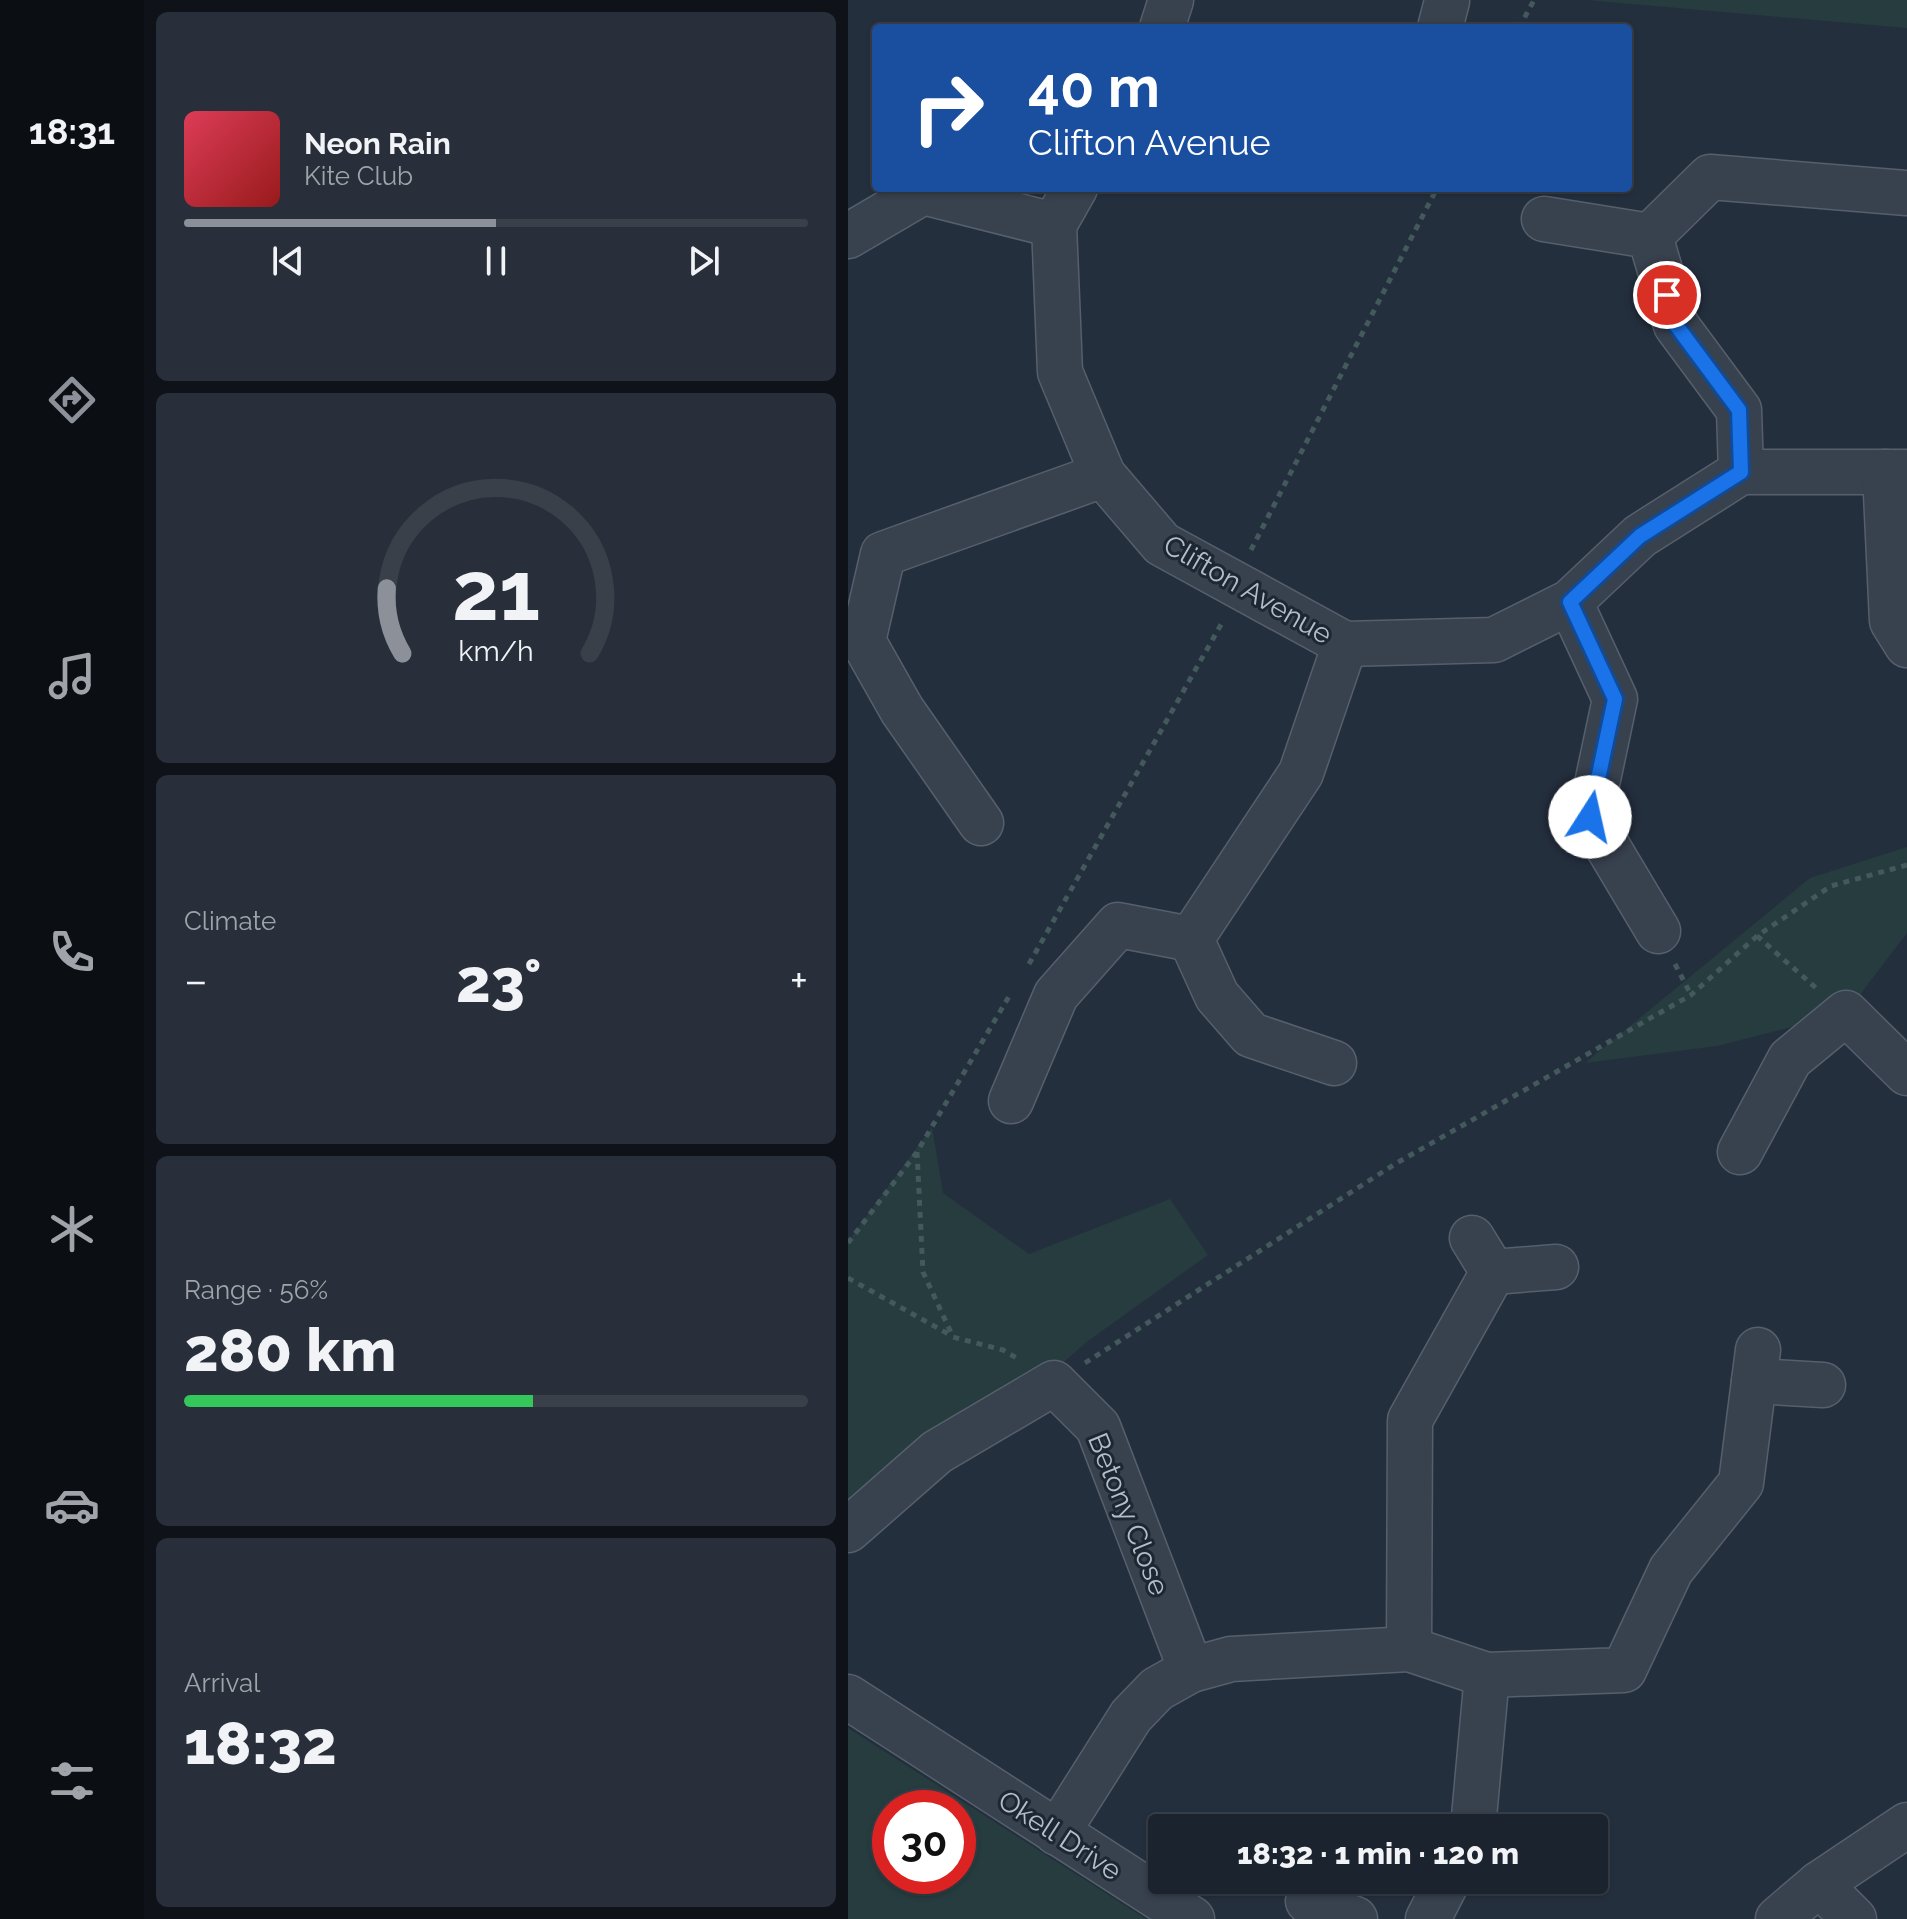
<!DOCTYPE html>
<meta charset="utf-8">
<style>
:root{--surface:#1b232e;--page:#282f3a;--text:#f1f3f6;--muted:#a0a4aa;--line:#39404a;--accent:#8c9099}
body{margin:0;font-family:Raleway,sans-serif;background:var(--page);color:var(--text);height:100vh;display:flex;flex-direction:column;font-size:30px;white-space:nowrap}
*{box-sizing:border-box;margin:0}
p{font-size:26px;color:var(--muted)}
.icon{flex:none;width:44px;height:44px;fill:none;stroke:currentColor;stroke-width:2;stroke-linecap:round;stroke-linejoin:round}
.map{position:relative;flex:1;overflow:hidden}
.panel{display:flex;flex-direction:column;gap:12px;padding:12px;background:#0f1319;width:704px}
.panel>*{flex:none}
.hud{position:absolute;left:24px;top:24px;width:760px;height:168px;border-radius:8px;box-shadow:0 2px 6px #0004,0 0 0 2px var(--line);background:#1a4fa0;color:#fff;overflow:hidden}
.speed{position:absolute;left:24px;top:1790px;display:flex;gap:16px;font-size:40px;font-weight:700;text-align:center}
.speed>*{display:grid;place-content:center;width:104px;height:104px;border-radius:50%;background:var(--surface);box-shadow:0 2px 6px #0004,0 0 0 2px var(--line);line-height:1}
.speed .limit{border:12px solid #d22;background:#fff;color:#111}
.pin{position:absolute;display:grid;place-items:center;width:68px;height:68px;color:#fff;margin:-34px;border:4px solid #fff;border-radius:50%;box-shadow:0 2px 8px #0007}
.me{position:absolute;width:88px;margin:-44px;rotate:10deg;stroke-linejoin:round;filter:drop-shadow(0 0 6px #0008)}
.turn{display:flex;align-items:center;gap:28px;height:168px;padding:0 24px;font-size:36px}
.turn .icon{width:104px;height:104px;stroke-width:2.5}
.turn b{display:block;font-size:56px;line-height:68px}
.big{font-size:60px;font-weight:800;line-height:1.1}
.panel .card{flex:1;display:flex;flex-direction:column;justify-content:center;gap:12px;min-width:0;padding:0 28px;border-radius:12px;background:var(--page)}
.panel .dial{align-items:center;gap:0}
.dial svg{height:208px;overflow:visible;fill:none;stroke:var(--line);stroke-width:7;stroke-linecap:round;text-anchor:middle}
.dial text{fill:var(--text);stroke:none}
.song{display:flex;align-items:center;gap:24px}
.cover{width:96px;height:96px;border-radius:12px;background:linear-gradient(135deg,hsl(350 70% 55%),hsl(0 70% 35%))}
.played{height:8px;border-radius:4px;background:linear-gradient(90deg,var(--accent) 50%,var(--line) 50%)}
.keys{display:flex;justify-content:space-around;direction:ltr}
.heat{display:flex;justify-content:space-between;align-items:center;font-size:44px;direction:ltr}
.charge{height:12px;border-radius:6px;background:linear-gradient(90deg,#34c759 56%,var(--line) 0)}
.trip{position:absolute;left:300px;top:1814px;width:460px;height:80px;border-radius:8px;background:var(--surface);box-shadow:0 2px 6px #0004,0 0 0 2px var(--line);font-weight:800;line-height:80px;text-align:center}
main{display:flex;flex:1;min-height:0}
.dock{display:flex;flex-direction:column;width:144px;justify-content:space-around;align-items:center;background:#0b0e12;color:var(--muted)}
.dock .icon{width:56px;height:56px}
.dock .active{color:var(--accent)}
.dock b{font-size:36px;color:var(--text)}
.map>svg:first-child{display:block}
.green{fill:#263c3f;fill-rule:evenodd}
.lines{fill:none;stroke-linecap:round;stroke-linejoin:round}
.minor-casing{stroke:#565f6c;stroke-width:47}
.path{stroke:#44595c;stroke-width:5;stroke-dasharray:6 6;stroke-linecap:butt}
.minor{stroke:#38414e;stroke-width:44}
.route-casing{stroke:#114b97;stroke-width:20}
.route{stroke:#1a73e8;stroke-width:14}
.labels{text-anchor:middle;stroke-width:6;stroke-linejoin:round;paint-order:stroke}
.street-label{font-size:28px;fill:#b4bcc9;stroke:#1d2633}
</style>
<main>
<nav class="dock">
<b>18:31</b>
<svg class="icon active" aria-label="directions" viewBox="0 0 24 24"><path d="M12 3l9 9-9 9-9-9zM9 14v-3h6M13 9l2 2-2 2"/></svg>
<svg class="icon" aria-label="music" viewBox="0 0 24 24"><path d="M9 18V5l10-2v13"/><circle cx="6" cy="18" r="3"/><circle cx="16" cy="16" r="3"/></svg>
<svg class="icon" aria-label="phone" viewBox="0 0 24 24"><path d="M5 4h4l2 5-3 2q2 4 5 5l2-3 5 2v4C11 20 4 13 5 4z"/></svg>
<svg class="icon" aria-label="climate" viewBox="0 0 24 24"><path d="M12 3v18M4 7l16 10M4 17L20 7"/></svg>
<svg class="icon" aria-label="car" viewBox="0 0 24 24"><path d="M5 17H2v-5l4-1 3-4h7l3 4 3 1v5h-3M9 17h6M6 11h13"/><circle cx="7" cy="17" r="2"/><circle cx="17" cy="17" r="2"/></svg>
<svg class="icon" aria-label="filters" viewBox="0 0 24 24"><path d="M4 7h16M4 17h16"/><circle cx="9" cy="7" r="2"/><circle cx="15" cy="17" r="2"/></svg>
</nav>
<section class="panel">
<div class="card">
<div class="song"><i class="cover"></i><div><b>Neon Rain</b><p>Kite Club</p></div></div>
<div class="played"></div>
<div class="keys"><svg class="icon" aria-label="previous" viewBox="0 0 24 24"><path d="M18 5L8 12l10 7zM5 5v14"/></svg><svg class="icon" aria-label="pause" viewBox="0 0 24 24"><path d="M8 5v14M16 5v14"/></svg><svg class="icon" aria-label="next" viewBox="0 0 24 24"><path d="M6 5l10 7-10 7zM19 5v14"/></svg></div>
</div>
<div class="card dial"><svg viewBox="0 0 100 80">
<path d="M14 69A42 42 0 1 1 86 69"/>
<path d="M14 69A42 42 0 0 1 8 44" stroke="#8c9099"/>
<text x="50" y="56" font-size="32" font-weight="700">21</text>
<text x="50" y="72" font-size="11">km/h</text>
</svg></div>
<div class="card"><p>Climate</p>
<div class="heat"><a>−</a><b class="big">23°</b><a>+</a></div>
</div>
<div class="card"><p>Range · 56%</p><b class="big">280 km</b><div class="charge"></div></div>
<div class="card"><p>Arrival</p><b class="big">18:32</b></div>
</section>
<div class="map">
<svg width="1059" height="1919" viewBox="0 0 1059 1919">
<rect width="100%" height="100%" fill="#242f3e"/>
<g class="green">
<polygon points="738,0 1059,0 1059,28"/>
<polygon points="1059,847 1059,933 998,1013 869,1046 737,1063 962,878"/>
<polygon points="84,1127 95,1193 181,1254 322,1199 360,1255 240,1341 0,1548 0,1241"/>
<path d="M 0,1728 L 298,1919 L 0,1919 ZM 42,1808 L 110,1808 L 110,1876 L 42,1876 Z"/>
</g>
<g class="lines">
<g class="minor-casing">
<g id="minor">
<polyline points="314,28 323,0"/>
<polyline points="592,28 599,1"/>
<polyline points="227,188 206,225 212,372 255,475 314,544 497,644 646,640 722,602 792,536 893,472 1059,472"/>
<polyline points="696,219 802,236 828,325 891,410 893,472"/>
<polyline points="0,236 75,192 206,225"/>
<polyline points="802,236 862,177 1059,193"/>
<polyline points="1037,472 1044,621 1059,645"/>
<polyline points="722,602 767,699 742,817 810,931"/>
<polyline points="133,823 54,710 15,641 35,554 255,475"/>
<polyline points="486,1063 403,1035 369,996 343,939 453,773 497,644"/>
<polyline points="163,1101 208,995 270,925 343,939"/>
<polyline points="892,1152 942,1059 998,1013 1059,1073"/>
<polyline points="645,1272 708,1267"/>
<polyline points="906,1381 975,1385"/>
<polyline points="0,1530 89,1452 206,1383 250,1427 343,1670"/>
<polyline points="561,1649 562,1420 645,1272 624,1238"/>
<polyline points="0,1697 344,1919"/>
<polyline points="625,1828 639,1675"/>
<polyline points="209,1833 283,1716 309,1689 343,1670 383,1659 561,1649 639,1675 776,1670 823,1570 893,1483 910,1350"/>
<polyline points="971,1884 1006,1919"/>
<polyline points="460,1901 507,1919"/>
<polyline points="580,1919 600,1880"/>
<polyline points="930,1919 971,1884 1059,1825"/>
</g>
</g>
<g class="path">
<polyline points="671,28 686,0"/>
<polyline points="403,550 589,188"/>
<polyline points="909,936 968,988"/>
<polyline points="181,964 375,621"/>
<polyline points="827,964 843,995"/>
<polyline points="69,1152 75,1272 105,1337 155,1350 172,1360"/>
<polyline points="0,1243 69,1152 163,993"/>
<polyline points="0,1278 104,1336"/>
<polyline points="237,1363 547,1164 843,995 909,936 983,886 1059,865"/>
</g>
<use href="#minor" class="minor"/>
</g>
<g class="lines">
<g class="route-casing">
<polyline id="route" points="742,817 767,699 722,602 792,536 893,472 891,410 828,325 819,295"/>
</g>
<use href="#route" class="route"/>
</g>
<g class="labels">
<g class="street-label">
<text transform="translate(400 589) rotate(30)" y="10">Clifton Avenue</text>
<text transform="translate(281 1514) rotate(68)" y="10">Betony Close</text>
<text transform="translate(212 1835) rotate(33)" y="10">Okell Drive</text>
</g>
</g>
</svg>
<div class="speed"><div class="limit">30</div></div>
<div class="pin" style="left:819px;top:295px;background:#d93025"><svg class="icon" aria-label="arrive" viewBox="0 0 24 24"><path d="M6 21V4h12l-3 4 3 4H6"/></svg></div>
<svg class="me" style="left:742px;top:817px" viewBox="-20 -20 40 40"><circle r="19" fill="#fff"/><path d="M0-13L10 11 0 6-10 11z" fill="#1a73e8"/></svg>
<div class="trip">18:32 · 1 min · 120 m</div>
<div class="hud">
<div class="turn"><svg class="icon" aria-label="right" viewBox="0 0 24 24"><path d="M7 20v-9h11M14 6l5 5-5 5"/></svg><div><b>40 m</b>Clifton Avenue</div></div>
</div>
</div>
</main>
